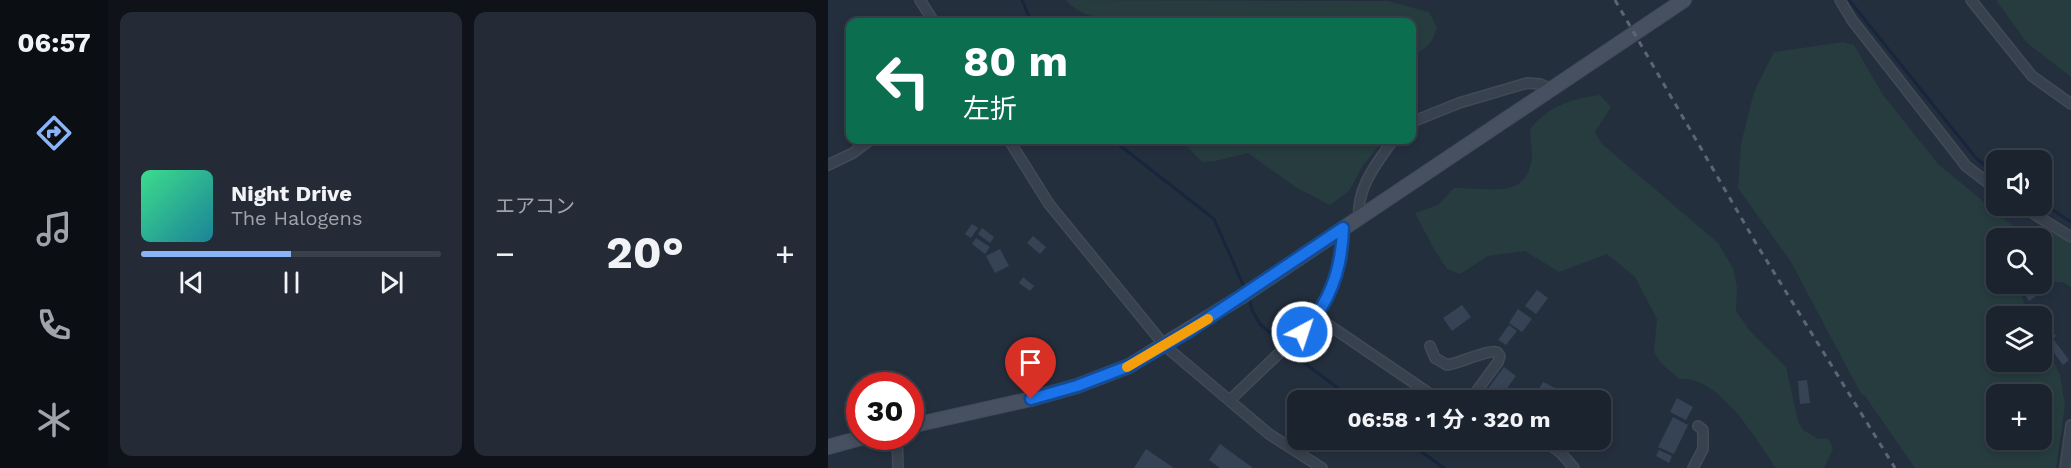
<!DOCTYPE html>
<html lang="ja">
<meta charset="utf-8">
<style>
:root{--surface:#1b232e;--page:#242b36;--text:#f1f3f6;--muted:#a0a4aa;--line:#39404a;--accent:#8ab4f8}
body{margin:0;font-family:"Work Sans","Noto Sans JP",sans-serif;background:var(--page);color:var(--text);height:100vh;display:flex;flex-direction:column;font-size:22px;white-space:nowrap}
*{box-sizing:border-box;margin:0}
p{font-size:20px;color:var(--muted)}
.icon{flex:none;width:33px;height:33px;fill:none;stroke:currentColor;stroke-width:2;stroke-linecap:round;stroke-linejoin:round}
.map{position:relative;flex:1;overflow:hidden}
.sheet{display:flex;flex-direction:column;gap:12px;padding:12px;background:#0f1319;width:720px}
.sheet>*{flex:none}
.banner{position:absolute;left:18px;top:18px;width:570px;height:126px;border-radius:12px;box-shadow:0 3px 9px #0003,0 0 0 2px var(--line);background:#0b6e4f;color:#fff;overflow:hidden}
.buttons{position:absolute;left:1158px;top:150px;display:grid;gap:12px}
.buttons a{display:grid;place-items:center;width:66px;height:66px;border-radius:12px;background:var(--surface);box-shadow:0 3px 9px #0003,0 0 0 2px var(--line);font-size:30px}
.speed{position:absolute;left:18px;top:372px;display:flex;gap:12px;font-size:30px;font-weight:700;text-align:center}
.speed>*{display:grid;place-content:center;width:78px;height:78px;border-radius:50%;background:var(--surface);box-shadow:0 3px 9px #0003,0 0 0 2px var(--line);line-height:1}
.speed .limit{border:9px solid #d22;background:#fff;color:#111}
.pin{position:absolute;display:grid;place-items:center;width:51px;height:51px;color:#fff;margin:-62px -26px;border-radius:50% 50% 50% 0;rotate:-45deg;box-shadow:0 0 6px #0007}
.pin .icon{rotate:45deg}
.me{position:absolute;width:66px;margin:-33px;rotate:40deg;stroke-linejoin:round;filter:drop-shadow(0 0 4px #0008)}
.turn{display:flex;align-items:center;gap:21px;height:126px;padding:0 18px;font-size:27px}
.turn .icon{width:78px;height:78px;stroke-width:2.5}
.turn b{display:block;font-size:42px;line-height:51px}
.big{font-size:45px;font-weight:700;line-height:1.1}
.sheet .tile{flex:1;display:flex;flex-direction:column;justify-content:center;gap:9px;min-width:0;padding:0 21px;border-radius:12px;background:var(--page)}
.song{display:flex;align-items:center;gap:18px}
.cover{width:72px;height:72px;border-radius:9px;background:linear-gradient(135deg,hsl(150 70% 55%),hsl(190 70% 35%))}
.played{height:6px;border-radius:3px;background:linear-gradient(90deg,var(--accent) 50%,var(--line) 50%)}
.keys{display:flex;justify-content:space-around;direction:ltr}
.heat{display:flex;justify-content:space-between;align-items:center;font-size:33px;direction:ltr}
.sheet .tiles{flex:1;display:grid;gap:12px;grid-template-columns:repeat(2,1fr)}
.trip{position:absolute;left:459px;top:390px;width:324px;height:60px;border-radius:12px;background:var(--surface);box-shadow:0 3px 9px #0003,0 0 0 2px var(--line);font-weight:700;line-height:60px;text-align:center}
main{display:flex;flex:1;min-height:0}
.menu{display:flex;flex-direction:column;width:108px;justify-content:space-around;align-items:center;background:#0b0e12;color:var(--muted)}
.menu .icon{width:42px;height:42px}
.menu .active{color:var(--accent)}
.menu b{font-size:27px;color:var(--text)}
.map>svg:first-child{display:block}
.green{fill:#263c3f;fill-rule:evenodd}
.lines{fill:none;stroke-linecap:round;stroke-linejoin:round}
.stream{stroke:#17263c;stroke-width:3}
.building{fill:#364354}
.street-casing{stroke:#414a57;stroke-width:12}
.secondary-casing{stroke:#414a57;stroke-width:16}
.street{stroke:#38414e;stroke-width:9}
.secondary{stroke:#465061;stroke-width:14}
.rail{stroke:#5a6575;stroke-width:3;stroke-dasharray:6 6;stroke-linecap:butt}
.route-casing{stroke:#114b97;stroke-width:15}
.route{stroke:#1a73e8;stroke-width:10}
.slow{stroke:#f59e0b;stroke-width:10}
</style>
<main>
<nav class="menu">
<b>06:57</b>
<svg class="icon active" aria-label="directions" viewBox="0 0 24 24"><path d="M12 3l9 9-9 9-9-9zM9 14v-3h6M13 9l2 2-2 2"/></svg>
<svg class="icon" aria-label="music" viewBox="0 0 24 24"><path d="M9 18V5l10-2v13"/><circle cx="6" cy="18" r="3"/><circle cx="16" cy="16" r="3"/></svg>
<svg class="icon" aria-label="phone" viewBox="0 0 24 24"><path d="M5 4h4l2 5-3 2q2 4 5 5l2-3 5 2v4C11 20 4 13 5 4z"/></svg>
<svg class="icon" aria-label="climate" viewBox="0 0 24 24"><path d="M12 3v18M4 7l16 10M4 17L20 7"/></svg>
</nav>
<section class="sheet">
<div class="tiles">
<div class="tile">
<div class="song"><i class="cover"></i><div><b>Night Drive</b><p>The Halogens</p></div></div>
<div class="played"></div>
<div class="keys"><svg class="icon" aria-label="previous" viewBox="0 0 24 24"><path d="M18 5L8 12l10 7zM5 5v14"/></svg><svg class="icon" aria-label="pause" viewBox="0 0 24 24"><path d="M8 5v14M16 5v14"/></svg><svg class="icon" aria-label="next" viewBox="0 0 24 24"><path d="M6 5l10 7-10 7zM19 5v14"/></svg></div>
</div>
<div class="tile"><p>エアコン</p>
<div class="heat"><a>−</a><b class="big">20°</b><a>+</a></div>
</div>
</div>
</section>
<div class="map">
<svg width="1243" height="468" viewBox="0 0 1243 468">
<rect width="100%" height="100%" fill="#242f3e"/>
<g class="green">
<path d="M 238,0 L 560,1 L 601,12 L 609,28 C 601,52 596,44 584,60 L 584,22 L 286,22 C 271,18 248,14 238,0 Z"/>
<polygon points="1168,0 1243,0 1243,77 1199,43"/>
<path d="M 1015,42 L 1026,45 L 1055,95 L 1110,164 L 1186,227 L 1233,235 L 1243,244 L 1243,287 L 1235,282 L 1214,282 L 1214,238 L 1168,238 L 1168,284 L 1199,284 L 1192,292 L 1201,316 L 1168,316 L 1168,362 L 1214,362 L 1214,337 L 1216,340 L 1232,375 L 1237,405 L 1228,468 L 1087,468 L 1037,396 L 1033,394 L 963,262 L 910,188 L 913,144 L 926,92 L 946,52 ZM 1168,394 L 1214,394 L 1214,440 L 1168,440 Z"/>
<path d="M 772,95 L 783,107 L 767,132 L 774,144 L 890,243 L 905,268 L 909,288 L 908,311 L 922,331 L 958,367 L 970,421 L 975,430 L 990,439 L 1000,438 L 1005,449 L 996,468 L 948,468 C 929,440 890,374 851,379 L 832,362 L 826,352 L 829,319 L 807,277 L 779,254 L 731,272 L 697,251 L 660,256 L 632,274 L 619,269 L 606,249 L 587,213 L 610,205 L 626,188 C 658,187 702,202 704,154 C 704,146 702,138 702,130 C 718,107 745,98 772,95 Z"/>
<polygon points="353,140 556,140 535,165 521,191 502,205 469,188 420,153 387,161 374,162"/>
</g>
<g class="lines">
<g class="stream">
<polyline points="194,0 203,22"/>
<polyline points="1021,0 1148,158 1168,174"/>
<polyline points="285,140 386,219 417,289"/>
<polyline points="1214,203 1243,222"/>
<polyline points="421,298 424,310 432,324 479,365 526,400"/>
<polyline points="577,440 616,468"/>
</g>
</g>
<g class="building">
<polygon points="144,224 150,228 143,238 137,234"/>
<polygon points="154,228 166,237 162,243 150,234"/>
<polygon points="205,236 218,247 212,254 199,243"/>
<polygon points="148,238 162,247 157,254 144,244"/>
<polygon points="172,249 181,266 167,273 158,256"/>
<polygon points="195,277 206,286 202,291 191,283"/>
<polygon points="1194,284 1204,284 1211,294 1201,301 1191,285"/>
<polygon points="709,290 720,298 708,314 697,306"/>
<polygon points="1210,304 1220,318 1214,322 1214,316 1204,316 1200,311"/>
<polygon points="634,305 643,317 624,331 615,318"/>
<polygon points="690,309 704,319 694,332 681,323"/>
<polygon points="1218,323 1228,336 1220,342 1214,334 1214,326"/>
<polygon points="681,325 689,331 678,345 670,340"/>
<polygon points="1226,340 1241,360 1235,365 1220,345"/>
<polygon points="676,367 688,376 671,399 659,390"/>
<polygon points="979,380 982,403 972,404 970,381"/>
<polygon points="715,382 741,395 738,400 711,389"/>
<polygon points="849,398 865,407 858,420 842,412"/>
<polygon points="845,417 860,425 846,454 830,447"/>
<polygon points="392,444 425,468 392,468 381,460"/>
<polygon points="318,449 346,468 306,468"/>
<polygon points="831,450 844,456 841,463 828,456"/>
</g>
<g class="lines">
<g class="street-casing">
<g id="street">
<polyline points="92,0 106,22"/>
<polyline points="1012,0 1024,20 1128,153 1138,166 1168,189"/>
<polyline points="1143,0 1204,76 1243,104"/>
<polyline points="584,122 631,103 699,83 712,84 724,89"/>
<polyline points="181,140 221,204 337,346 441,434 494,468"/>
<polyline points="0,165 25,153 42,140"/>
<polyline points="1193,206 1243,237"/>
<path d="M 531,218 C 528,188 549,163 565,140"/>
<polyline points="489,317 611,400"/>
<path d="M 602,346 L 607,358 L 619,365 C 632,363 661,349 669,352 L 672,356 L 670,362 L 642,400"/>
<polyline points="402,400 489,317 509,274 514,255 515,228"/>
<polyline points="69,436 70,468"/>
<polyline points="715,440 733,453 746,468"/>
<polyline points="865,468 875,449 875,430 870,426"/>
<polyline points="1237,468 1243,425"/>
</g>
</g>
<g class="secondary-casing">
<g id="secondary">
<polyline points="82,426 203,399 249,386 301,366 413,297 856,0"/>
<polyline points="0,447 40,436"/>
</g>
</g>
<use href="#street" class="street"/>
<use href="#secondary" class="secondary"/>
<polyline class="rail" points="787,0 929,245 1067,468"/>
</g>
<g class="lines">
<g class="route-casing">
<path id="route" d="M 203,399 L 249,386 L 301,366 L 361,331 L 515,228 C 514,268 503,303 474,332"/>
</g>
<use href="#route" class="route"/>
<polyline class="slow" points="299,367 380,319"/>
</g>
</svg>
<div class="buttons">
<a><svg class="icon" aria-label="sound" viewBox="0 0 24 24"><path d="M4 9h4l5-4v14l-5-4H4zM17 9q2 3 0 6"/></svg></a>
<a><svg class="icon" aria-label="search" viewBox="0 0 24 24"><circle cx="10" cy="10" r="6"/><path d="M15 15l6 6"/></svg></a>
<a><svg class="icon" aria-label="layers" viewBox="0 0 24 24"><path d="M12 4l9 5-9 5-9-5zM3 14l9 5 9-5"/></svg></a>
<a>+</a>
</div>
<div class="speed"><div class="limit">30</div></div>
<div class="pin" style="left:203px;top:399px;background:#d93025"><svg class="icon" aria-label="arrive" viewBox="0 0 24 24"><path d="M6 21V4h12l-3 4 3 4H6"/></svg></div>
<svg class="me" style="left:474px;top:332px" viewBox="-20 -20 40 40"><circle r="17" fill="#1a73e8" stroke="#fff" stroke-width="3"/><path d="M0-11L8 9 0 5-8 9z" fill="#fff"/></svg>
<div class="trip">06:58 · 1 分 · 320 m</div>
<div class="banner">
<div class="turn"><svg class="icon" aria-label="left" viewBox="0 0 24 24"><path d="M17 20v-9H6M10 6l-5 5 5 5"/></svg><div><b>80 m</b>左折</div></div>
</div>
</div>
</main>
